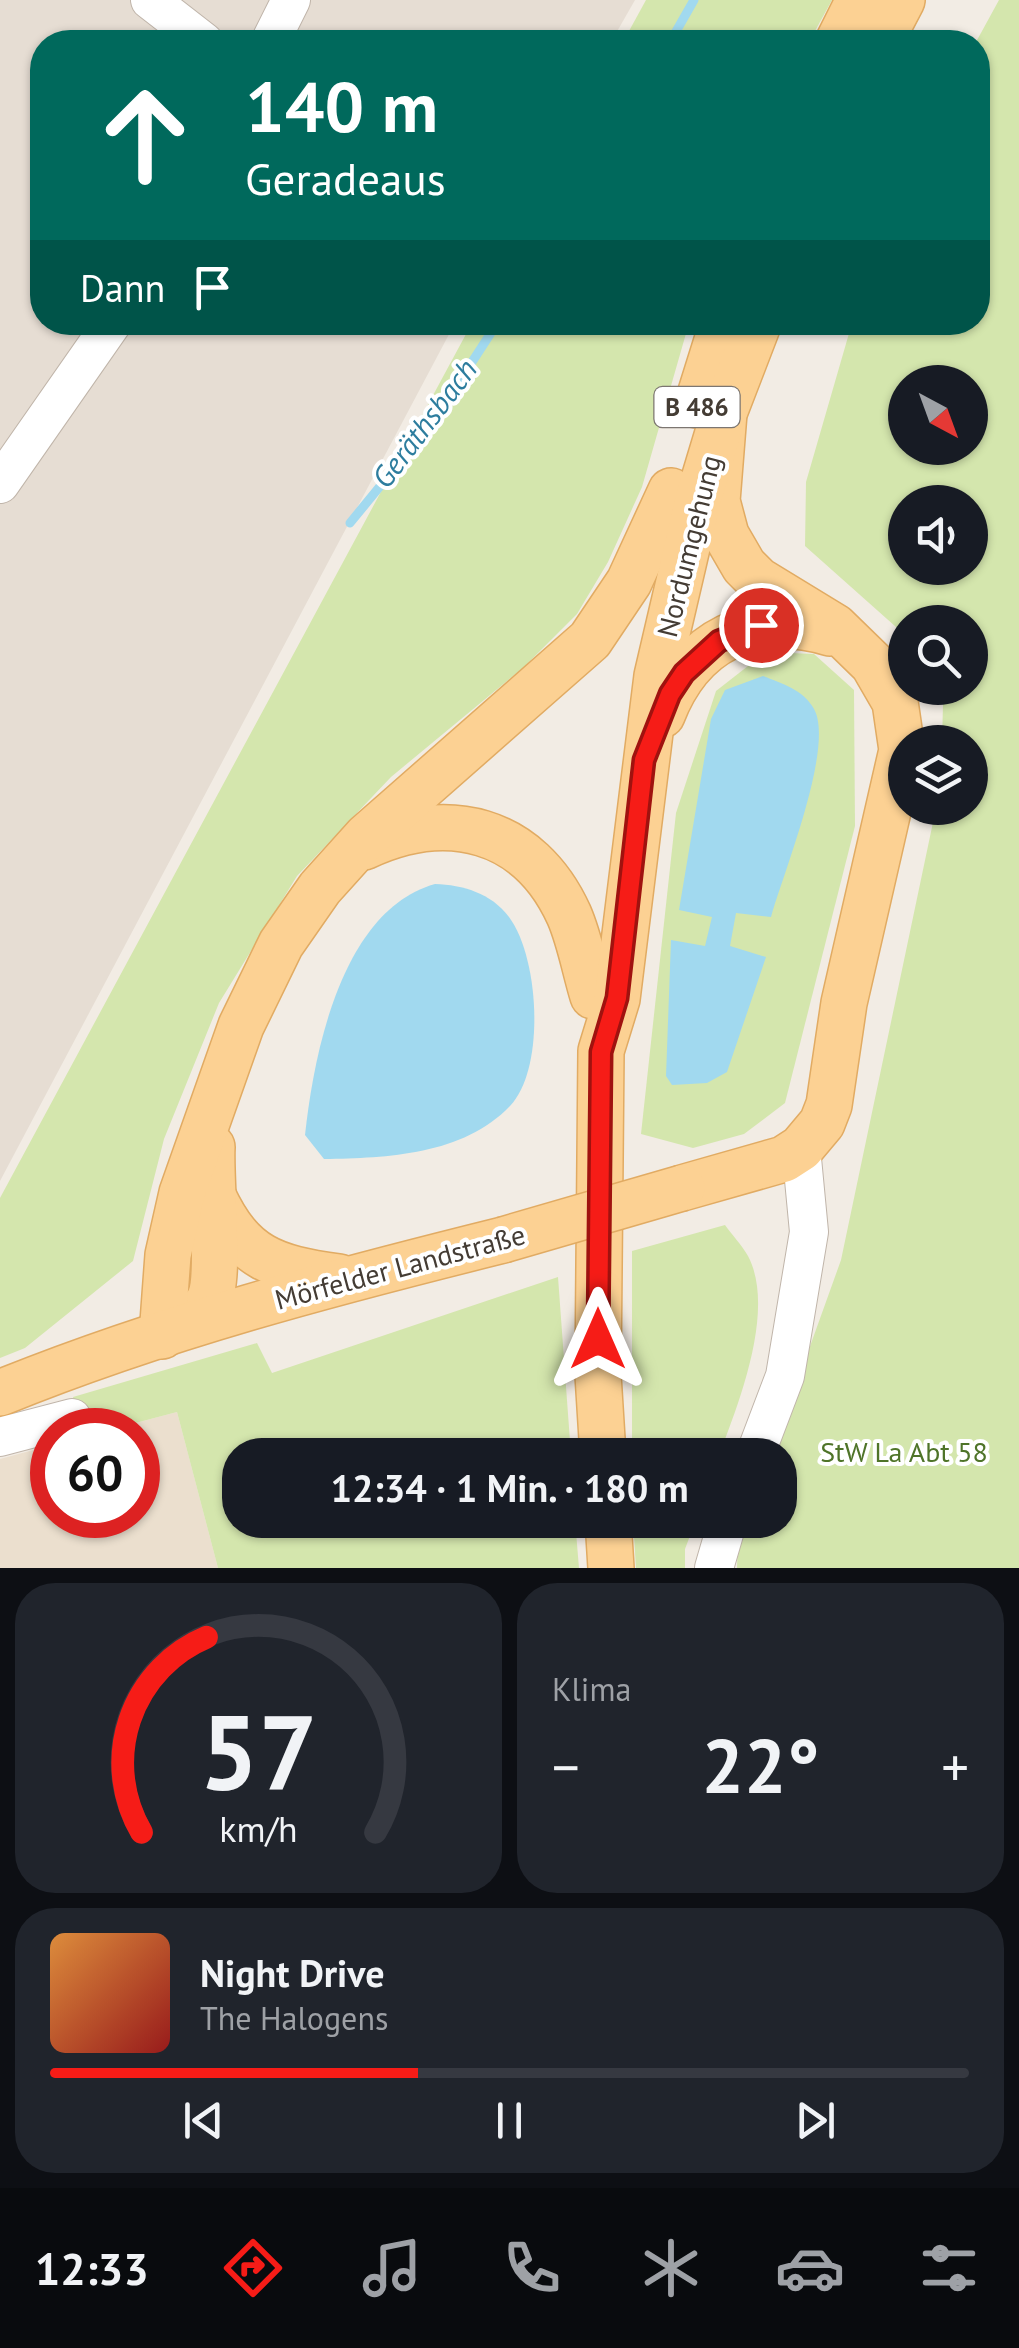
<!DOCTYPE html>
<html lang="de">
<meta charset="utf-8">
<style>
:root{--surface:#171b24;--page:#20242c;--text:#f1f3f6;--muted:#9ea1a6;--line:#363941;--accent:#f61c17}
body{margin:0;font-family:"PT Sans",sans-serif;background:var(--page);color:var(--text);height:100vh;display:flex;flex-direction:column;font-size:38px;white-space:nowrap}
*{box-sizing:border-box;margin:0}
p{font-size:32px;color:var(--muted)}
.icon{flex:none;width:55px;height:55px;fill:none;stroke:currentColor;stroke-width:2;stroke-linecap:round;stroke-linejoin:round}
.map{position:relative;height:1568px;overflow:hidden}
.details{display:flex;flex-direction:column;gap:15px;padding:15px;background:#0d0f14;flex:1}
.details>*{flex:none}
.banner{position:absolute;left:30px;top:30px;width:960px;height:305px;border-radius:40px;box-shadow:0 2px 8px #0004;background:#00695c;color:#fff;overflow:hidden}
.needle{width:65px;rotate:139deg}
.controls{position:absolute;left:888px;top:365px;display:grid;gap:20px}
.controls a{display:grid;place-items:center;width:100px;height:100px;border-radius:50%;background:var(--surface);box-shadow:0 2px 8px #0004;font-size:50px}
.speed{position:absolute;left:30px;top:1408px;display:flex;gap:20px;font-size:50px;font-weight:700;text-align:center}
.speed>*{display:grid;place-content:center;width:130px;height:130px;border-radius:50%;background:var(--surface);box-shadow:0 2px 8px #0004;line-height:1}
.speed .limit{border:15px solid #d22;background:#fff;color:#111}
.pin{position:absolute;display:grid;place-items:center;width:85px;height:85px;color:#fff;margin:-42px;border:5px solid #fff;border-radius:50%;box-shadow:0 2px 10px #0007}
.me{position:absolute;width:110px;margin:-55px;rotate:0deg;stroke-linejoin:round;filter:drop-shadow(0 0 8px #0008)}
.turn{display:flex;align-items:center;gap:35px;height:210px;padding:0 50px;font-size:45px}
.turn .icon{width:130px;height:130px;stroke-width:2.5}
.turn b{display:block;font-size:70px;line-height:85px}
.then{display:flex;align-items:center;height:95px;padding:0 50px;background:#0003;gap:20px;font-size:38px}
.big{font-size:75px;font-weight:600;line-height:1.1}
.details .card{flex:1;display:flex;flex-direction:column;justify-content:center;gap:15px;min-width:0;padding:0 35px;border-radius:40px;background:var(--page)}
.details .dial{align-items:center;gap:0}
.dial svg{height:260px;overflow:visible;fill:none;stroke:var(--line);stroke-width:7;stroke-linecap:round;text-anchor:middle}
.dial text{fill:var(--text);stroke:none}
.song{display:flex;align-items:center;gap:30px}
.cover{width:120px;height:120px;border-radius:15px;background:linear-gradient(135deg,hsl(30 70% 55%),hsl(0 70% 35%))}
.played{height:10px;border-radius:5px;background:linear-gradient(90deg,var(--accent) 40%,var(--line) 40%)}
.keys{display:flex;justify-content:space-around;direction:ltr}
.heat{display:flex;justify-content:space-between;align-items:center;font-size:55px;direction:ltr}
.details .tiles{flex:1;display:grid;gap:15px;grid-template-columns:1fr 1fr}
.card:last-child{grid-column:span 2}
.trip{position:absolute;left:222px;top:1438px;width:575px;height:100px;border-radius:40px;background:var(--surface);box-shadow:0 2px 8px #0004;font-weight:600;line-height:100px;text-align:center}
.menu{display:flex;height:160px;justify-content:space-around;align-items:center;background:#090b0e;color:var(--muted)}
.menu .icon{width:70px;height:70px}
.menu .on{color:var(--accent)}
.menu b{font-size:45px;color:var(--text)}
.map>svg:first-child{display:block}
.residential{fill:#e6ddd3}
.education{fill:#ebdfce}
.green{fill:#d4e6ad;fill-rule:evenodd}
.water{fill:#a1d9ef}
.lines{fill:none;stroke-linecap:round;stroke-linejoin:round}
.stream{stroke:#a1d9ef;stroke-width:9}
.minor-casing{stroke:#c0b5aa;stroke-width:40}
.major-casing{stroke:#e1ab63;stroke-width:48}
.minor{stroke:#fff;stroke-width:38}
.major{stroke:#fcd193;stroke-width:45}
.major-bridge-casing{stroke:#e1ab63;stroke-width:48;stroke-linecap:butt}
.major-bridge{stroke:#fcd193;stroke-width:45}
.route-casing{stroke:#a0120f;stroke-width:25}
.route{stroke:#f61c17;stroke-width:18}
.labels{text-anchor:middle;stroke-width:8;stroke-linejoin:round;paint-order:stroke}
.shield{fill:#fff;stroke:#7c7671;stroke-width:2.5}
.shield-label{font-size:25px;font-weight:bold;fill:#443c34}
.street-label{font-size:28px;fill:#443c34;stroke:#fff}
.park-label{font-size:28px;fill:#4f7429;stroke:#fff}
.water-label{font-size:30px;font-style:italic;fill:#2d7d9e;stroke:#fff}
</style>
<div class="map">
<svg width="1019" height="1568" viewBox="0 0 1019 1568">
<rect width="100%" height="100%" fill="#f2ece4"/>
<polygon class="residential" points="0,0 635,0 611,42 42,42 42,322 455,323 0,1181"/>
<polygon class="education" points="177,1412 218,1568 0,1568 0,1459 52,1445 52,1515 138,1515 138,1430 109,1430"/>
<g class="green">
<polygon points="646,0 832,0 809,42 623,42"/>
<path d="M 999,0 L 1019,0 L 1019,1568 L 737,1568 L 738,1538 L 745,1520 L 780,1520 L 780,1455 L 771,1455 L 841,1260 L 936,808 L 970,808 L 970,742 L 942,742 L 943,704 L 936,688 L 970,688 L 970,622 L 905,622 L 905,635 L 805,546 L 806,482 L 852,323 L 978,322 L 976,42 ZM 905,382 L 970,382 L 970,448 L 905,448 ZM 905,502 L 970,502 L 970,568 L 905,568 Z"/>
<polygon points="472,323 689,323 642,487 608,562 577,614 525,666 391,777 297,876 219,1003 164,1139 133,1261 25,1348 0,1358 0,1198"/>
<polygon points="766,652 814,654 854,690 855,826 785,1103 744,1134 693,1148 641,1134 676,813 716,691"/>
<path d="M 725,1225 C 732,1235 742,1245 748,1256 C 776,1309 739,1403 719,1455 L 632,1455 L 632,1251 Z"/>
<polygon points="558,1277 571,1455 240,1455 240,1520 575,1520 579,1568 218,1568 177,1412 109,1430 80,1430 73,1397 257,1343 272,1373"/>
<polygon points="633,1520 696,1520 685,1549 685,1568 636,1568"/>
</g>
<g class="water">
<path d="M 763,676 C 781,683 804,690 814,709 C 835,746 783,874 771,917 L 736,913 L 730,946 L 766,957 L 727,1072 L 707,1083 L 672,1085 L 666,1076 L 671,940 L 705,946 L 712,917 L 679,910 L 711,719 L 725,690 Z"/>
<path d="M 435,884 C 463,885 491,893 509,917 C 539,957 546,1068 510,1106 C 463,1155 387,1158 324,1159 L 305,1135 C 314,1052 342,910 435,884 Z"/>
</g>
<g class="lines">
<g class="stream">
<polyline points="670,42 694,0"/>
<polyline points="350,523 435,419 498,322"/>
</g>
<g class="minor-casing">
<g id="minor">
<polyline points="150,0 204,42"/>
<polyline points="270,42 291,0"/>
<polyline points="0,484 113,322"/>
<polyline points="0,1437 72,1418"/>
<polyline points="755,1455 785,1376 809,1232 801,1148"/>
<polyline points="714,1568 728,1520"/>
</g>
</g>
<g class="major-casing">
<g id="major">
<polyline points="838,42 859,0"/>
<polyline points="880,42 902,0"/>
<polyline points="697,405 723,322"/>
<path d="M 662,715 C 691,640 752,610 830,633"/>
<path d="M 364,847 C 447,808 529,827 569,915 C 580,940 585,970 593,996"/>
<polyline points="682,1188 784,1159 801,1148 822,1123 829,1105 844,1003 902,750 895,702 873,664 835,627 758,580 744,566 726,535 717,501 724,413 759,322"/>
<path d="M 213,1196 C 242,1258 273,1268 339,1277"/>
<path d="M 172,1330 C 185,1322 202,1314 209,1300 C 221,1276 210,1180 212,1147"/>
<polyline points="162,1336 168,1255 182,1193 241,1026 281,944 320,888 366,837 590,640 629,582 671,491"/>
<path d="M 0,1393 C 162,1327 334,1282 503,1240"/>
<polyline points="603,1455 598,1375 601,1051 617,999 657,676 699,496 724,413"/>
<polyline points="608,1520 611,1568"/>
</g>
</g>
<use href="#minor" class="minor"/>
<use href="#major" class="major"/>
<g class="major-bridge-casing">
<polyline id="major-bridge" points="503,1240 682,1188"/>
</g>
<use href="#major-bridge" class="major-bridge"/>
</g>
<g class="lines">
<g class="route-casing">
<polyline id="route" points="598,1339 601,1052 617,998 644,760 670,694 684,673 719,641 761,625"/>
</g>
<use href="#route" class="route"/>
</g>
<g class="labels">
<rect class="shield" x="654.5" y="387" width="85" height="40" rx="8"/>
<g class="shield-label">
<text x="697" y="416">B 486</text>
</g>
<g class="street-label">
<text transform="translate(689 546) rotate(-76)" y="10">Nordumgehung</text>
<text transform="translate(400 1267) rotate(-15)" y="10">Mörfelder Landstraße</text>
</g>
<g class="park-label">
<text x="904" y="1462">StW La Abt 58</text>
</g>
<g class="water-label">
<text transform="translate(425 424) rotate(-53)" y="10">Geräthsbach</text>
</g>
</g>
</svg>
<div class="controls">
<a><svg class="needle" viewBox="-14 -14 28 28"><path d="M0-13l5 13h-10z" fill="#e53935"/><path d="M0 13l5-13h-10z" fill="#9ea1a6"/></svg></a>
<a><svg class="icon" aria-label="sound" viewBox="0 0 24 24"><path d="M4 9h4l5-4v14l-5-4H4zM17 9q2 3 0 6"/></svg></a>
<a><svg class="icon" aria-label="search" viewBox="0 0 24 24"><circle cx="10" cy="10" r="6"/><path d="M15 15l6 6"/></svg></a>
<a><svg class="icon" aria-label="layers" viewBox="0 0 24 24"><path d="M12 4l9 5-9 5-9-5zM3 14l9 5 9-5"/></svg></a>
</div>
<div class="speed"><div class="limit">60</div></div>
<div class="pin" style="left:761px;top:625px;background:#d93025"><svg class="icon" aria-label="arrive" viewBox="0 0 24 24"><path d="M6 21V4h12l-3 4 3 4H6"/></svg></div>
<svg class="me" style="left:598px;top:1339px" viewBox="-20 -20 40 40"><path d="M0-17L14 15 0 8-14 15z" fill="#f61c17" stroke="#fff" stroke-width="4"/></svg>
<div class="trip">12:34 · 1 Min. · 180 m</div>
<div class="banner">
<div class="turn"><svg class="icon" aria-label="ahead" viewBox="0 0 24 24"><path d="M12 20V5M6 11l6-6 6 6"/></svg><div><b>140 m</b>Geradeaus</div></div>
<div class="then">Dann<svg class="icon" aria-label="arrive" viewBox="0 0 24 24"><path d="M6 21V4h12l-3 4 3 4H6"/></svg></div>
</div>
</div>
<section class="details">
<div class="tiles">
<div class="card dial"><svg viewBox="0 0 100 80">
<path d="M14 69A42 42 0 1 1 86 69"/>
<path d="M14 69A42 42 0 0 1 34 9" stroke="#f61c17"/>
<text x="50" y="56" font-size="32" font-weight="700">57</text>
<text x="50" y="72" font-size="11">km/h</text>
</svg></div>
<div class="card"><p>Klima</p>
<div class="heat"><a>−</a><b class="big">22°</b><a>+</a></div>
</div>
<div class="card">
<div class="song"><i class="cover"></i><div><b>Night Drive</b><p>The Halogens</p></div></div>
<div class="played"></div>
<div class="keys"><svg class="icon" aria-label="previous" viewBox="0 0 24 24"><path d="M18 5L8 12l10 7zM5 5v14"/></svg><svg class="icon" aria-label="pause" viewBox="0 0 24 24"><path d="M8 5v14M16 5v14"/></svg><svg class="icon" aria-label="next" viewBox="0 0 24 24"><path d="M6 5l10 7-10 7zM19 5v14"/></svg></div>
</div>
</div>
</section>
<nav class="menu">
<b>12:33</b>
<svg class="icon on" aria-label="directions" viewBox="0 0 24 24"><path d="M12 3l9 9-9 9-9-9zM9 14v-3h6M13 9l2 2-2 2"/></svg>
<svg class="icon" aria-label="music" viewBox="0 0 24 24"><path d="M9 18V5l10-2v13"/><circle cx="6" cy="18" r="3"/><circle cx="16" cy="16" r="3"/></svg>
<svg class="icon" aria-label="phone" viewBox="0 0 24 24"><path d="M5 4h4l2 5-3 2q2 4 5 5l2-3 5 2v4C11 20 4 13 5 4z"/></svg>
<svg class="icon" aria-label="climate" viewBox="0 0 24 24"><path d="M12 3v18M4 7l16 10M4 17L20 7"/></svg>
<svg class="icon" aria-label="car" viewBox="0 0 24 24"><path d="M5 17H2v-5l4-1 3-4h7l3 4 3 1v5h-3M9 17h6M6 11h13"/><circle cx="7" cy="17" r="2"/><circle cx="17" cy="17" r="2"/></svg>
<svg class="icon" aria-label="filters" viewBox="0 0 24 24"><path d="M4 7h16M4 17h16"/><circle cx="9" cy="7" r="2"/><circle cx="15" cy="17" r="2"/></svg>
</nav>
